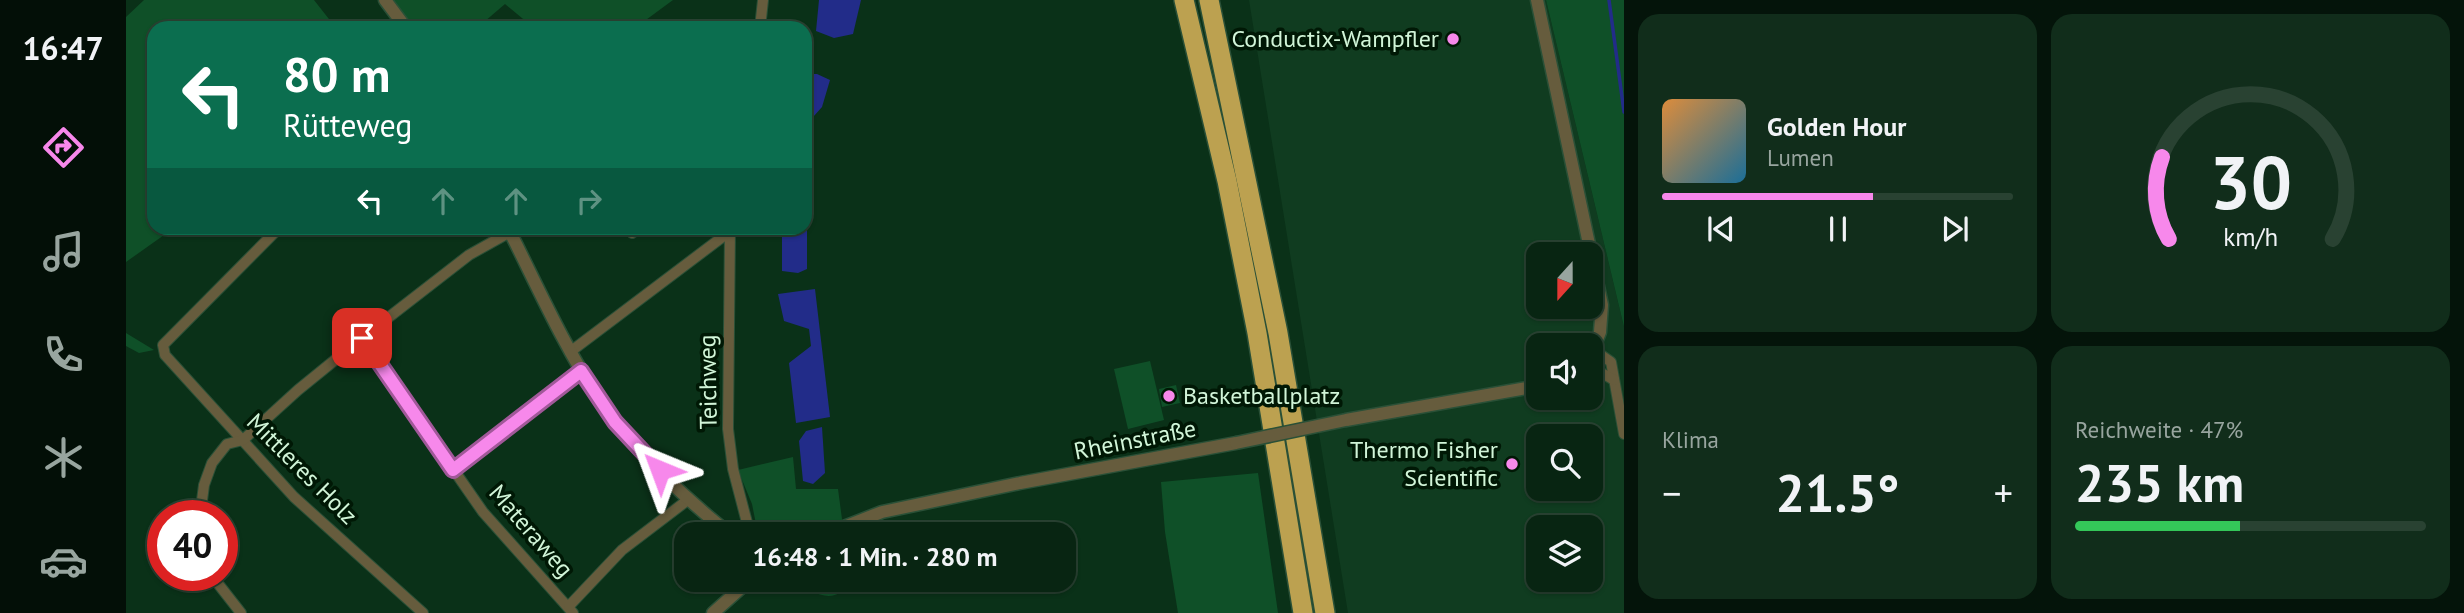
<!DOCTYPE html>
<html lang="de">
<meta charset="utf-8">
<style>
:root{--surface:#082512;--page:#112d1b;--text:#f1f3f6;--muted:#98a59f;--line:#294232;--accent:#f788eb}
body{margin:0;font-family:"PT Sans",sans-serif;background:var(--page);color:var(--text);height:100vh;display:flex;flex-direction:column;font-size:26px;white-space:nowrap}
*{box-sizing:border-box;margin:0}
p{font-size:23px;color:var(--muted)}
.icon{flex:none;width:38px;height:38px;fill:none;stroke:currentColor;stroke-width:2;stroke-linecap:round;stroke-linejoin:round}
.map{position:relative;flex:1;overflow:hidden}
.sheet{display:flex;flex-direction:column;gap:14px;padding:14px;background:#04140a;width:840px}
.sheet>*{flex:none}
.guide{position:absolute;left:21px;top:21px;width:665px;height:214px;border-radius:21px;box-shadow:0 2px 5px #0004,0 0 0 2px var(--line);background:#0b6e4f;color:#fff;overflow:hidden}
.needle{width:46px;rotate:201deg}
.tools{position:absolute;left:1400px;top:242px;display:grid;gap:14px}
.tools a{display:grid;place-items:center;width:77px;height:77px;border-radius:14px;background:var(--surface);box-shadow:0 2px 5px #0004,0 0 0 2px var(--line);font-size:35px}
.speed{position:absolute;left:21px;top:500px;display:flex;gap:14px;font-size:35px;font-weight:700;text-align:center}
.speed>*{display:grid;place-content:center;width:91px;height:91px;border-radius:50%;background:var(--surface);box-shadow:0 2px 5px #0004,0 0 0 2px var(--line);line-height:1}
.speed .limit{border:10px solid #d22;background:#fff;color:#111}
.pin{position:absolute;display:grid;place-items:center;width:60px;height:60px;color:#fff;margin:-30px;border-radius:14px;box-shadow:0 4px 10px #0006}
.me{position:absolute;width:77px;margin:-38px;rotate:316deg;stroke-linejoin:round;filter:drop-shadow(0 0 5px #0008)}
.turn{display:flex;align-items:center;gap:24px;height:147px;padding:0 21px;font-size:32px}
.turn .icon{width:91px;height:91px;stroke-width:2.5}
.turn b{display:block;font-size:49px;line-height:60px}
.lanes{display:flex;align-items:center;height:66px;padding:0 21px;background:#0003;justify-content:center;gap:35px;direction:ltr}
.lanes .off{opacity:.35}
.big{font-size:52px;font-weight:700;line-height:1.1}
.sheet .widget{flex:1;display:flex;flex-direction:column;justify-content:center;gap:10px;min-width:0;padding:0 24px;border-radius:21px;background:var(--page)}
.sheet .dial{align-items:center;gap:0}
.dial svg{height:182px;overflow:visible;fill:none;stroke:var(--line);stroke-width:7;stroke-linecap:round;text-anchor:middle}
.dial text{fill:var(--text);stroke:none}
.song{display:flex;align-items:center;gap:21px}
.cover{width:84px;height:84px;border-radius:10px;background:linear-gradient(135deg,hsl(30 70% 55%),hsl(200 70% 35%))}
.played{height:7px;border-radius:4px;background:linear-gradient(90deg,var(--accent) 60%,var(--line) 60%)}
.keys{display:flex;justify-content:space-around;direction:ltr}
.heat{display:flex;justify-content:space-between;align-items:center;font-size:38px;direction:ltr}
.charge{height:10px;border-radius:5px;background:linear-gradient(90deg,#34c759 47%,var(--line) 0)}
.sheet .tiles{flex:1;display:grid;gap:14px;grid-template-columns:repeat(2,1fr)}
.trip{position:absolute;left:548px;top:522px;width:402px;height:70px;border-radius:21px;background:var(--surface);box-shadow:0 2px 5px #0004,0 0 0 2px var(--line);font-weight:700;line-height:70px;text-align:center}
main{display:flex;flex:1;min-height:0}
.tabs{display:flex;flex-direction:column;width:126px;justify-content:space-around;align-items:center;background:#030f07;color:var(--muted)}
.tabs .icon{width:49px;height:49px}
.tabs .active{color:var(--accent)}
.tabs b{font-size:32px;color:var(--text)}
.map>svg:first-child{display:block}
.built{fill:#103c20;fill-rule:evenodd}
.green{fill:#0f5028}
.water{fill:#222c89}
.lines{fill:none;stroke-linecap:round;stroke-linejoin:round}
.stream{stroke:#222c89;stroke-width:3.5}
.minor-casing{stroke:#2a5037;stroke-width:12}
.tertiary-casing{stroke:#2a5037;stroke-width:15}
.motorway-casing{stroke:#2a5037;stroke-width:22}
.minor{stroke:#665c3d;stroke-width:10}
.tertiary{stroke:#665c3d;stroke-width:12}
.motorway{stroke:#bca150;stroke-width:19}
.tertiary-bridge-casing{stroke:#2a5037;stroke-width:15;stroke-linecap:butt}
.tertiary-bridge{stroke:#665c3d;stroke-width:12}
.route-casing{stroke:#a15899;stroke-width:18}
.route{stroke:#f788eb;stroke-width:12}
.poi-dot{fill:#f788eb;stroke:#001805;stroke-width:2.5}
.labels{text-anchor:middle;stroke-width:7;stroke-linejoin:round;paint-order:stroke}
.poi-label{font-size:24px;fill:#d1f5d8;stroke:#001805;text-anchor:end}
.street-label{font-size:24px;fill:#d1f5d8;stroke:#001805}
</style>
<main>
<nav class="tabs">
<b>16:47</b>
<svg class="icon active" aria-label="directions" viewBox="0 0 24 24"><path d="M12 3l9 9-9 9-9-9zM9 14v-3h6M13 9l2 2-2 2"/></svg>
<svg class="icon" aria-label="music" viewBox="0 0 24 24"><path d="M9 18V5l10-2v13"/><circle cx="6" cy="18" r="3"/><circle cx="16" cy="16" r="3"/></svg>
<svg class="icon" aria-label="phone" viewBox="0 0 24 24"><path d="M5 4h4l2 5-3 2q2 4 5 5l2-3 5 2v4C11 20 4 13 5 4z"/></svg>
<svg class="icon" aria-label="climate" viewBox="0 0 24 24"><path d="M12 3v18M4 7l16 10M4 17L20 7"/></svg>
<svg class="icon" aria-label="car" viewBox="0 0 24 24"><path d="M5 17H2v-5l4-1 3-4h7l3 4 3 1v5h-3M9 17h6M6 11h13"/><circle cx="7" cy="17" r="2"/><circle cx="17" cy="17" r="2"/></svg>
</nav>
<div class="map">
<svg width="1498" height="613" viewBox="0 0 1498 613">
<rect width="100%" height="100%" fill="#0a3118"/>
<path class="built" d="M 1123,0 L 1420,0 L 1498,327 L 1498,613 L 1222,613 ZM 1412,254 L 1465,254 L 1465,306 L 1412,306 ZM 1412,345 L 1465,345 L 1465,397 L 1412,397 ZM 1412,436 L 1465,436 L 1465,488 L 1412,488 ZM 1412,527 L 1465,527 L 1465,579 L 1412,579 Z"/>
<g class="green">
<polygon points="18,0 188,0 210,28 28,28 28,228 48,228 0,262 0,17"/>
<polygon points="266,0 547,0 509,28 408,28 379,4 351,28 285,28"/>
<polygon points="1420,0 1498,0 1498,327"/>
<polygon points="0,333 28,350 13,353 0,346"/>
<polygon points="1024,361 1038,420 1002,429 988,369"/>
<polygon points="1050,385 1054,403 1036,407 1033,389"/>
<polygon points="667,457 670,489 712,489 718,534 632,534 626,504 612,470"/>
<polygon points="1132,473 1152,613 1052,613 1039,532 1035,482"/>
<path d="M 669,579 L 722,579 C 713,609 684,593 669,579 Z"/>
</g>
<g class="water">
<polygon points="693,0 735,0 727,34 708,38 690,31"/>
<polygon points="679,74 691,74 704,80 696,107 679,126"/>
<polygon points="679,139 687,142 683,170 679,170"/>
<polygon points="679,187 681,188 681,269 672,273 656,271 656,228 679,228"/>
<polygon points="689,289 704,417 670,423 663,363 685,346 683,329 658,321 652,294"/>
<polygon points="696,427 699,473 687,484 677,481 673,441 680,431"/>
</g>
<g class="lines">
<polyline class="stream" points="1483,0 1498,112"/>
<g class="minor-casing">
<g id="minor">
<polyline points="634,28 637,0"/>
<polyline points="153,228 37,345 39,355 168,497 297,613"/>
<polyline points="503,228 506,233"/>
<polyline points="604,228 602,429 607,469 624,534"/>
<polyline points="236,338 357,512 447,613"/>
<polyline points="1468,350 1485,362 1498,434"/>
<polyline points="444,352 603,232"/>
<polyline points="1465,367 1488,380"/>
<polyline points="327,470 455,371"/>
<polyline points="74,516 78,485 86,463 101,444 117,440 172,390 236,338 343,255 384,232"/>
<polyline points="86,576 115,613"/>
<polyline points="443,606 496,550 563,499"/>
</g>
</g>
<g class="tertiary-casing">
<g id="tertiary">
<polyline points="259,0 280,28"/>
<polyline points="1411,0 1476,305 1474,332 1465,355"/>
<path d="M 382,228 C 411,285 437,345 473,399 C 504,446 559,499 604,534"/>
<polyline points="1220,420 1412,386"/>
<polyline points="700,534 756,512 894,483 1110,443"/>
<polyline points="587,613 625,579"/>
</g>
</g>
<g class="motorway-casing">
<g id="motorway">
<polyline points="1058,0 1101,181 1131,333 1177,613"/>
<polyline points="1083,0 1152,333 1199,613"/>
</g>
</g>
<use href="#minor" class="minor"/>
<use href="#tertiary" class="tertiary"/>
<use href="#motorway" class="motorway"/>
<g class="tertiary-bridge-casing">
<polyline id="tertiary-bridge" points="1110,443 1220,420"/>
</g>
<use href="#tertiary-bridge" class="tertiary-bridge"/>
</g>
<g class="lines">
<g class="route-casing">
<polyline id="route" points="236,338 327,470 455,371 489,422 534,470"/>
</g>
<use href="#route" class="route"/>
</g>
<g class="poi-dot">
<circle cx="1327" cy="39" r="7"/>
<circle cx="1043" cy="396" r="7"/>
<circle cx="1386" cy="464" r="7"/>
</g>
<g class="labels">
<g class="poi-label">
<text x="1313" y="47">Conductix-Wampfler</text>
<text x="1057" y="404" text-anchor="start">Basketballplatz</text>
<text x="1372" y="458">Thermo Fisher<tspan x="1372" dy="28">Scientific</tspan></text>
</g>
<g class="street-label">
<text transform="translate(582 382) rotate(-91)" y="8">Teichweg</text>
<text transform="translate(1009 440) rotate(-11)" y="8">Rheinstraße</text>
<text transform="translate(176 469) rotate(45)" y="8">Mittleres Holz</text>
<text transform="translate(405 531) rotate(49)" y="8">Materaweg</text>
</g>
</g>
</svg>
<div class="tools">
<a><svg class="needle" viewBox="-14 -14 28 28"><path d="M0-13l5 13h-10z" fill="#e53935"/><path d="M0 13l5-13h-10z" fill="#98a59f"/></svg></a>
<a><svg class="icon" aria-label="sound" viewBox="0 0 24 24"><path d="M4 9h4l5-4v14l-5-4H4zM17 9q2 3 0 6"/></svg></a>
<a><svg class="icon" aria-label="search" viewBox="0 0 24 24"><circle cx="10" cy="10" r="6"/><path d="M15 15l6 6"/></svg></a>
<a><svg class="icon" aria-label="layers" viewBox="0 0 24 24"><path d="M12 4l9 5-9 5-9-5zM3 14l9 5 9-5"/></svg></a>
</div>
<div class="speed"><div class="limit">40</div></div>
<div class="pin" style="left:236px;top:338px;background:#d93025"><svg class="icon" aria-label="arrive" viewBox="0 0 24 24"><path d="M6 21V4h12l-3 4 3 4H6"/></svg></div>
<svg class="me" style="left:534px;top:470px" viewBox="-20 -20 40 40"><path d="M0-17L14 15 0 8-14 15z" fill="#f788eb" stroke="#fff" stroke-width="4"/></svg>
<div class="trip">16:48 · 1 Min. · 280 m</div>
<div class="guide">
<div class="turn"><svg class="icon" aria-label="left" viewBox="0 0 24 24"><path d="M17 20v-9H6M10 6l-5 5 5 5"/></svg><div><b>80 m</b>Rütteweg</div></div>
<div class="lanes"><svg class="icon" aria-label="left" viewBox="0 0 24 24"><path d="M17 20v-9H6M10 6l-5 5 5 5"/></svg><svg class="icon off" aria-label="ahead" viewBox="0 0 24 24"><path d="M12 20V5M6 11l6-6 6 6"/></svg><svg class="icon off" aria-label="ahead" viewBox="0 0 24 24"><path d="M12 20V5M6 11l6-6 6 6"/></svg><svg class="icon off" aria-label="right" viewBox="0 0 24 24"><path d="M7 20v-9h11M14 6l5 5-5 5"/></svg></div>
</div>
</div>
<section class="sheet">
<div class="tiles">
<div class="widget">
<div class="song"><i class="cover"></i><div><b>Golden Hour</b><p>Lumen</p></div></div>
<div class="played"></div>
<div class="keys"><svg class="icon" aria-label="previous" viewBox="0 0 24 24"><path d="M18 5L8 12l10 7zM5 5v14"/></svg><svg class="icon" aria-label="pause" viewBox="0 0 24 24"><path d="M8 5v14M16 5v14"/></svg><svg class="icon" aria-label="next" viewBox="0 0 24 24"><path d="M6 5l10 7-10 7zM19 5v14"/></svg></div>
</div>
<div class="widget dial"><svg viewBox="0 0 100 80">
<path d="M14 69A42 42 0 1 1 86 69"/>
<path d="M14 69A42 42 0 0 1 11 33" stroke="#f788eb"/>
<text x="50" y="56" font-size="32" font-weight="700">30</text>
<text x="50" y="72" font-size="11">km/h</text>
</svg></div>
<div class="widget"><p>Klima</p>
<div class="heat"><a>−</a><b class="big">21.5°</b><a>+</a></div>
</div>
<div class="widget"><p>Reichweite · 47%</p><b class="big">235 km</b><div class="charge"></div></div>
</div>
</section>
</main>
